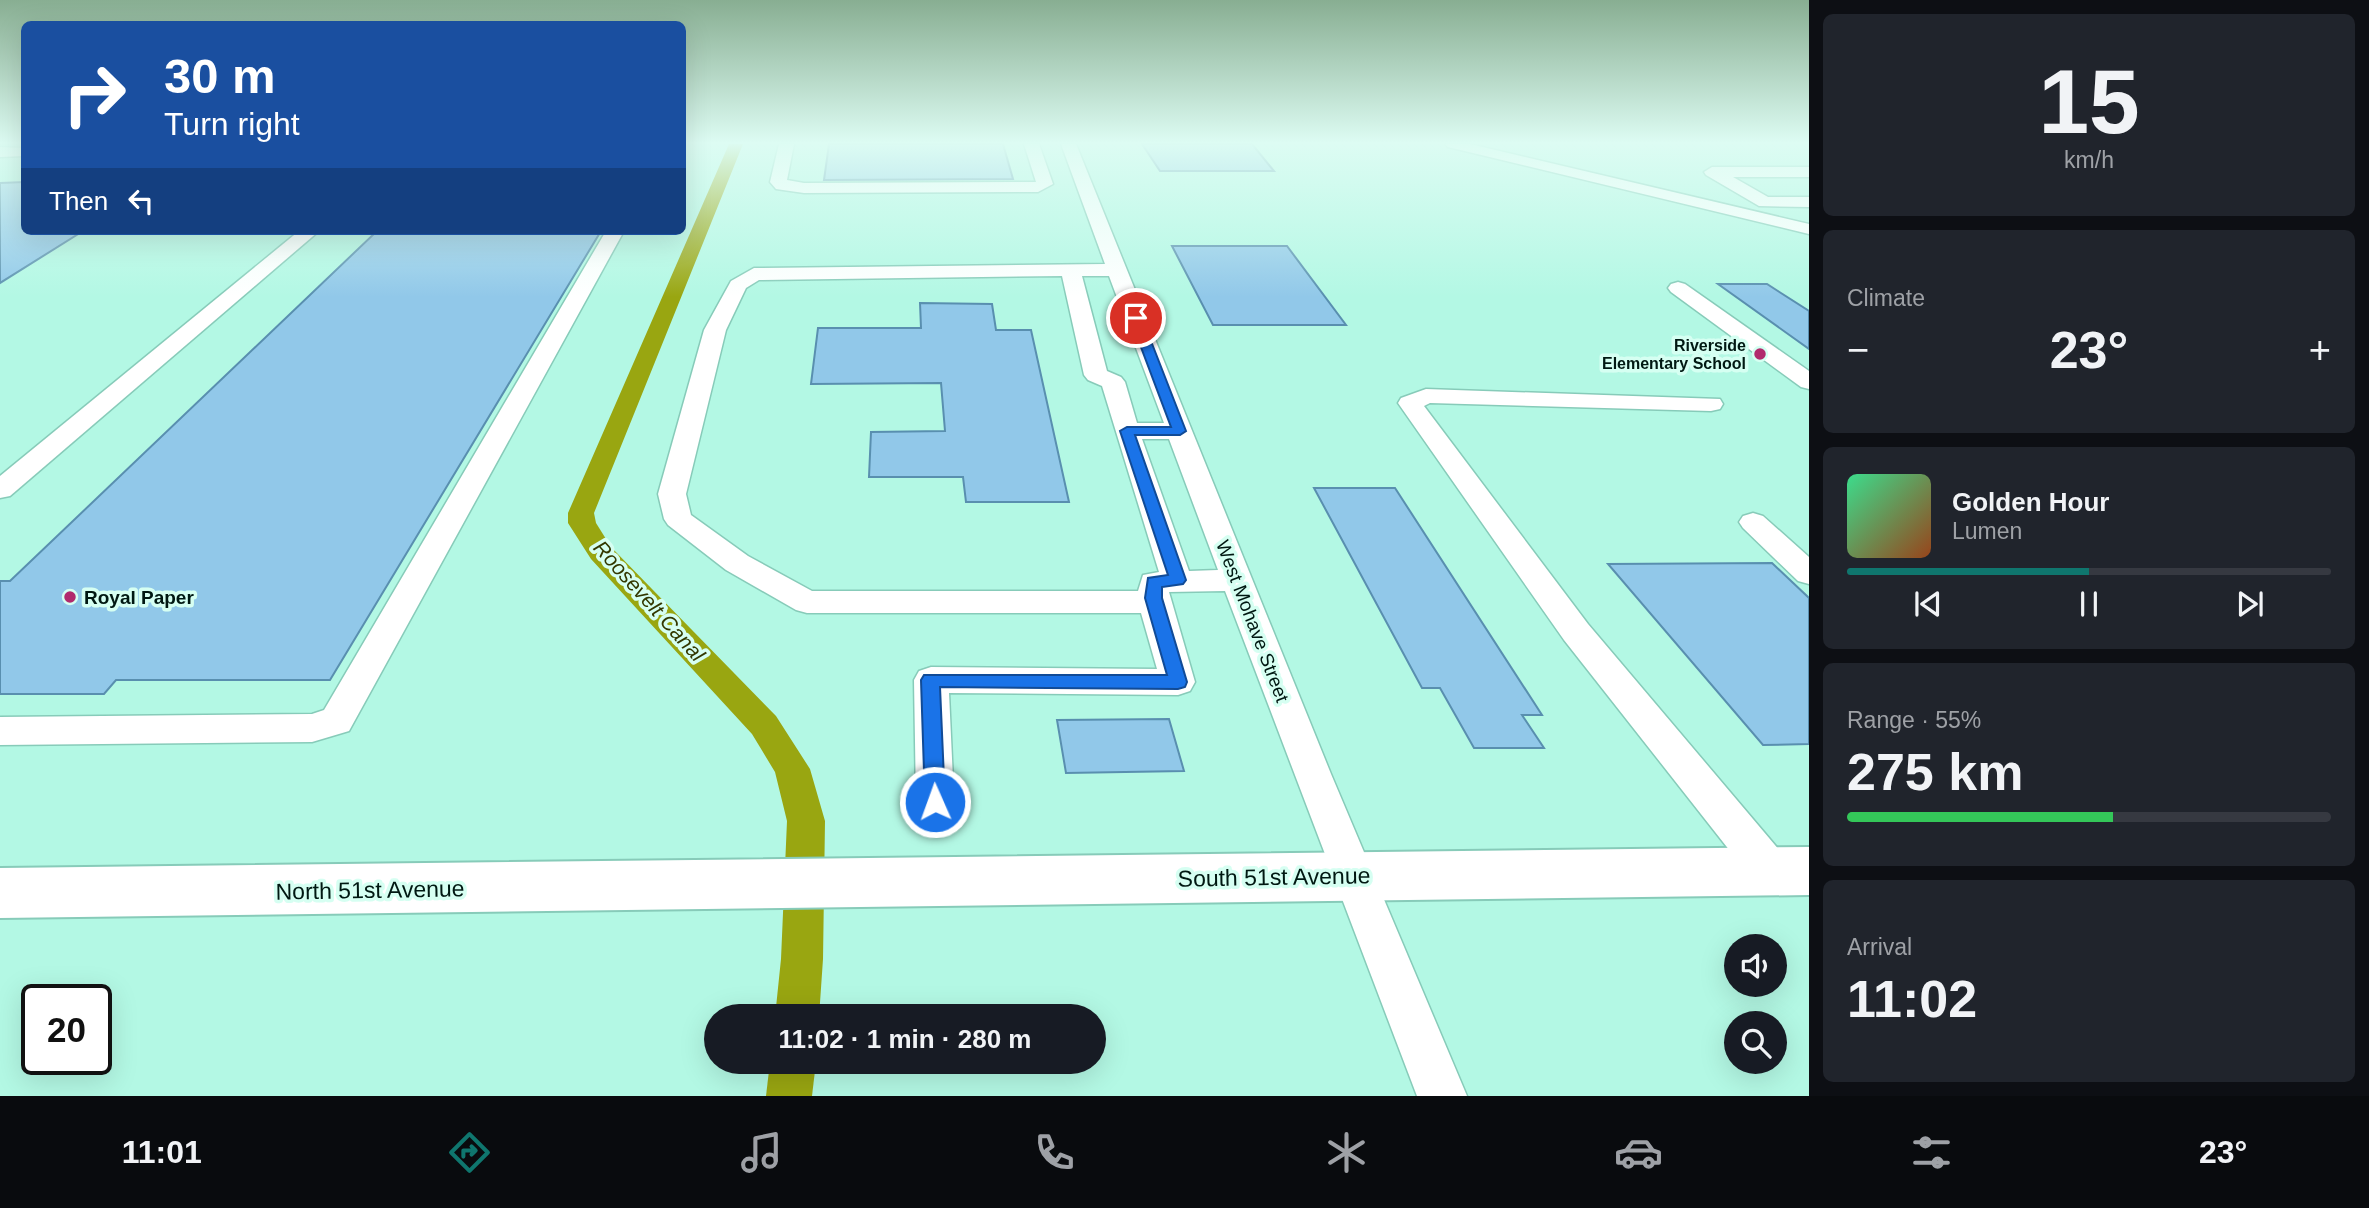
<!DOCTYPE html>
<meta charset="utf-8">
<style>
:root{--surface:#171b24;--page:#20242c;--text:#f1f3f6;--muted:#9ea1a6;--line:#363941;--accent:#0f766e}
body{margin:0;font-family:Helvetica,sans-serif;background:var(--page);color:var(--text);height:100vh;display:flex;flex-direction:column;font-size:26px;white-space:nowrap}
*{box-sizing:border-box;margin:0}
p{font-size:23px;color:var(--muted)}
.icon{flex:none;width:38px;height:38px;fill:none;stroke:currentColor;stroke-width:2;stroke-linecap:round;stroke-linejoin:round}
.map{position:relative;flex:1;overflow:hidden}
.sheet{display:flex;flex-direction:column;gap:14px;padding:14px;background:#0d0f14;width:560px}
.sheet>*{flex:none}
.guide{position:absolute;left:21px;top:21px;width:665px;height:214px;border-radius:10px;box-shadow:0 7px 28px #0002;background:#1a4fa0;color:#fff;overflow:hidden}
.controls{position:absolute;left:1724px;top:934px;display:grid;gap:14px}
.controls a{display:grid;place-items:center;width:63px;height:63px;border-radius:50%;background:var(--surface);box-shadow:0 7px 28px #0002;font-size:35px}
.speed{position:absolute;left:21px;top:984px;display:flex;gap:14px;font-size:35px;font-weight:700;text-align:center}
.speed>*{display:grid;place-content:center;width:91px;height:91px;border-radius:50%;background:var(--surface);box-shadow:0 7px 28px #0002;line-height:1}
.speed .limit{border:4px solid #111;border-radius:10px;background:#fff;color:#111}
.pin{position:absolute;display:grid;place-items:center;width:60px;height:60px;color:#fff;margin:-30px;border:4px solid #fff;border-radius:50%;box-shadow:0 2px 7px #0007}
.me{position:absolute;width:77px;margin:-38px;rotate:358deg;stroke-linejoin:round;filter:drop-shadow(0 0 5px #0008)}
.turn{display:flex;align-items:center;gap:24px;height:147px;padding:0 28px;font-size:32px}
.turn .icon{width:91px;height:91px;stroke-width:2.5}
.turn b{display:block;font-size:49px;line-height:60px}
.then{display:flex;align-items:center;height:66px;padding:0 28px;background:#0003;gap:14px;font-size:26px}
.big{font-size:52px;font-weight:700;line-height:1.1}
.sheet .tile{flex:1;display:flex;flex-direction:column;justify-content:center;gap:10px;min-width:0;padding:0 24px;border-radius:10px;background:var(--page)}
.sheet .dial{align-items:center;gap:0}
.dial b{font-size:91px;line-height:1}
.song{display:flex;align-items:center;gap:21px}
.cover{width:84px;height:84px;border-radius:10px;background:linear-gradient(135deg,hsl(150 70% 55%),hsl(20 70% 35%))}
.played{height:7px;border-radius:4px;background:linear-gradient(90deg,var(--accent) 50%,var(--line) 50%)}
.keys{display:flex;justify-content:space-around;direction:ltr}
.heat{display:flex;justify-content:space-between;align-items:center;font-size:38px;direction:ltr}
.charge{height:10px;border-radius:5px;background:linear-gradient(90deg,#34c759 55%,var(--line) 0)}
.trip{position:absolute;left:704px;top:1004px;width:402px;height:70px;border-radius:35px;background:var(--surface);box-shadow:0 7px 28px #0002;font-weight:700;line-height:70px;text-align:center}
.menu{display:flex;height:112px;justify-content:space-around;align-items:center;background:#090b0e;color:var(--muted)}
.menu .icon{width:49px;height:49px}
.menu .active{color:var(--accent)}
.menu b{font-size:32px;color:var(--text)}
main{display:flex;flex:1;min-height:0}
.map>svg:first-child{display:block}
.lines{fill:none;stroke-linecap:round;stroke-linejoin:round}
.canal{fill:#99a611;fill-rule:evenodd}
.building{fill:#91c8e9;stroke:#598faf;stroke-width:2}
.minor-casing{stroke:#87cbb9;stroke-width:3}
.major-casing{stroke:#87cbb9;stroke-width:4}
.minor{fill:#fff;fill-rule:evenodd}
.major{fill:#fff;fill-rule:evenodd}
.route{fill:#1a73e8;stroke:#114b97;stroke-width:2}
.poi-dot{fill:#b12a6d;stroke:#d6fff2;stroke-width:2.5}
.labels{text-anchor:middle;stroke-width:7;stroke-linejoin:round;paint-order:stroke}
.far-poi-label{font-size:16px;font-weight:bold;fill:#001812;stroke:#d6fff2;text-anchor:end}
.poi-label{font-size:19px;font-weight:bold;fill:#001812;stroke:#d6fff2;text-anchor:start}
.street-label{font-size:19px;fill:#001812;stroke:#d6fff2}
.water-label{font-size:21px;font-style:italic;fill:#333800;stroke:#d6fff2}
.near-street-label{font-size:23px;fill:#001812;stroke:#d6fff2}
</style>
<main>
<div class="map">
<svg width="1809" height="1096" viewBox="0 0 1809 1096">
<rect width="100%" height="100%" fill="#b3f8e4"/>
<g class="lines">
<g class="canal">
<polygon points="729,144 743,144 594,513 596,523 611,547 776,716 810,769 825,821 823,959 819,1017 775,1017 781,959 787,821 775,772 752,734 591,559 568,523 568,513"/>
<polygon points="770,1062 816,1062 812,1096 766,1096"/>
</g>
</g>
<g class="building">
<polygon points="829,144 1003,144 1013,179 824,180"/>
<polygon points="1142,144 1252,144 1274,171 1160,171"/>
<polygon points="24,182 24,231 83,231 0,283 0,183"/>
<polygon points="377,231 601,231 330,680 116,680 104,694 0,694 0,581 10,581"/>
<polygon points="1172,246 1287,246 1346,325 1213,325"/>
<polygon points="1718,284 1767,284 1809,311 1809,349"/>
<polygon points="920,303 992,304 996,330 1031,330 1069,502 966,502 963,477 869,477 871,432 945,431 941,383 811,384 818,328 921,328"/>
<polygon points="1314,488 1395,488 1542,715 1522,715 1544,748 1474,748 1440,688 1422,688"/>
<polygon points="1772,563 1809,598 1809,744 1763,745 1608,564"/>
<polygon points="1169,719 1184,771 1066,773 1057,720"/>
</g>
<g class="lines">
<g class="minor-casing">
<g id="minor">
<polygon points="779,144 794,144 787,180 804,183 1036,182 1024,144 1039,144 1053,184 1038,192 804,193 776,189 770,182"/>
<path d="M 1061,144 L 1076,144 L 1331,774 L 1467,1096 L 1417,1096 L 1225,591 L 1169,592 L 1195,682 L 1190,691 L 1178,695 L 949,693 L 954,802 L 949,814 L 935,818 L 921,814 L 916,802 L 914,680 L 919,671 L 931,667 L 1157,669 L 1141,613 L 807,613 L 796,610 L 726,570 L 668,525 L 664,519 L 658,494 L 704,330 L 731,281 L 754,268 L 1105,264 ZM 1062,276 L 1084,375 L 1088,380 L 1102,386 L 1159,572 L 1143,575 L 1138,591 L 812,591 L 748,556 L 691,515 L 686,494 L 726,330 L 746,288 L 759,280 ZM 1082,276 L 1109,276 L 1164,423 L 1137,423 L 1125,382 L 1121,377 L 1107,371 ZM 1142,439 L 1169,439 L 1218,570 L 1189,571 Z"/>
<polygon points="1445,144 1470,144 1809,224 1809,234 1448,147"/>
<polygon points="0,147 24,148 24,156 0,157"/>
<polygon points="1712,167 1809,167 1809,177 1733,177 1768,197 1809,197 1809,207 1759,206 1706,175 1704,172"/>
<polygon points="299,231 319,231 10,496 0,498 0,476"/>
<polygon points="606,231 624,231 349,731 312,742 0,745 0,717 312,714 324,710"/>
<polygon points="1678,282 1685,284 1809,371 1809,389 1801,387 1671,292 1668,288 1671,284"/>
<polygon points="1426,389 1720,399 1723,404 1720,409 1711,411 1430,403 1424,406 1588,624 1786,858 1792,871 1786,884 1771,890 1756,884 1564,640 1398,403 1401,398"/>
<polygon points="1753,513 1763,516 1809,557 1809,584 1798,581 1743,528 1739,522 1743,516"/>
</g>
</g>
<g class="major-casing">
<polygon id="major" points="1809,847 1809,895 0,918 0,868"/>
</g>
<use href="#minor" class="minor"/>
<use href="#major" class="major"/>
</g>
<linearGradient id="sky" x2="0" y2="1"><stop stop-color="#88ae92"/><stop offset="0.48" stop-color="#ddfcf3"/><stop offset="1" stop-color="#ddfcf3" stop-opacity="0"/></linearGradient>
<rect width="1809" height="297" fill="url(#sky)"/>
<polygon class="route" points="1132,316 1142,318 1186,431 1180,435 1135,435 1186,580 1183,584 1162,587 1162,598 1187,682 1185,687 1178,689 940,687 945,802 942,808 935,811 928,808 925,802 921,680 924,675 1167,675 1145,598 1148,578 1168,575 1120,431 1127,427 1171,427 1130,318"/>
<g class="poi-dot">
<circle cx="1760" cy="354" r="7"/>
<circle cx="70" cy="597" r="7"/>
</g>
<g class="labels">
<g class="far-poi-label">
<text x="1746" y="351">Riverside<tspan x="1746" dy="18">Elementary School</tspan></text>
</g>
<g class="poi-label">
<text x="84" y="604">Royal Paper</text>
</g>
<g class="street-label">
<text transform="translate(1253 621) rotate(69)" y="7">West Mohave Street</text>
</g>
<g class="water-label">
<text transform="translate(649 601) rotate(48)" y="7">Roosevelt Canal</text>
</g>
<g class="near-street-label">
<text transform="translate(1274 877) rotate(-1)" y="8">South 51st Avenue</text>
<text transform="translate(370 890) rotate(-1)" y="8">North 51st Avenue</text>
</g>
</g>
</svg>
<div class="controls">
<a><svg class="icon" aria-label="sound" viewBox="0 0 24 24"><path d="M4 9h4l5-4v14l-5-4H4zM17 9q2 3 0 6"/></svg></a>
<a><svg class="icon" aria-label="search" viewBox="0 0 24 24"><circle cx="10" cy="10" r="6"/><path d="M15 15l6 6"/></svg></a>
</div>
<div class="speed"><div class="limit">20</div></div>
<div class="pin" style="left:1136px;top:318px;background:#d93025"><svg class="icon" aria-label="arrive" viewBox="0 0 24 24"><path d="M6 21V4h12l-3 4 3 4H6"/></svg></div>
<svg class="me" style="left:935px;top:802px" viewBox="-20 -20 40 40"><circle r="17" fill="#1a73e8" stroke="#fff" stroke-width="3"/><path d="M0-11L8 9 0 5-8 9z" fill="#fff"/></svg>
<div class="trip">11:02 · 1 min · 280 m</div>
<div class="guide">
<div class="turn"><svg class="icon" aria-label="right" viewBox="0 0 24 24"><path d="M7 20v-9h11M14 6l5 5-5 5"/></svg><div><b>30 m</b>Turn right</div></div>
<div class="then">Then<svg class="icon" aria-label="left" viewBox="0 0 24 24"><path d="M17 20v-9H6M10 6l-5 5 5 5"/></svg></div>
</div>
</div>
<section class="sheet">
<div class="tile dial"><b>15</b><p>km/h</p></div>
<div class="tile"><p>Climate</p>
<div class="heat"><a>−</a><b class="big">23°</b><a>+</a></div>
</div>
<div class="tile">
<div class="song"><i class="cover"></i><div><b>Golden Hour</b><p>Lumen</p></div></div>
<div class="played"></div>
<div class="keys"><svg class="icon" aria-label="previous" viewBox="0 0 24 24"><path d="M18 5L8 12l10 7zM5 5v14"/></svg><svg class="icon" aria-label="pause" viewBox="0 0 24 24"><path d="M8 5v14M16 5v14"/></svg><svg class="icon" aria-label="next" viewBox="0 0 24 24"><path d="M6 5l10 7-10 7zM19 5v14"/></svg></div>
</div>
<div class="tile"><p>Range · 55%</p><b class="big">275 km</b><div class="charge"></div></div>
<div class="tile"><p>Arrival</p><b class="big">11:02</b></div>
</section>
</main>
<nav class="menu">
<b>11:01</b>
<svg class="icon active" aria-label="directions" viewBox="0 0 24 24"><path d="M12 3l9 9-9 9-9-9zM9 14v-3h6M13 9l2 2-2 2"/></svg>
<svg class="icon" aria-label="music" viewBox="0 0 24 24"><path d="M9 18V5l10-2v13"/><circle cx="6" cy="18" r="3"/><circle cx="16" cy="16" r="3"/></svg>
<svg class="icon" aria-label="phone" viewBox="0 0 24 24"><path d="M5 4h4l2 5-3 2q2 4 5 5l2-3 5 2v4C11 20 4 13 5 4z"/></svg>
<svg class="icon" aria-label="climate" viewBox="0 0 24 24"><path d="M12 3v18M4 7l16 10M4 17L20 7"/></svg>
<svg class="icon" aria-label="car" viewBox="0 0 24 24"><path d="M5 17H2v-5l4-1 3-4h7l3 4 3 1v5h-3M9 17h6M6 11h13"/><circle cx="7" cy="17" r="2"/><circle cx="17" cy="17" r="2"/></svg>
<svg class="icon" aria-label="filters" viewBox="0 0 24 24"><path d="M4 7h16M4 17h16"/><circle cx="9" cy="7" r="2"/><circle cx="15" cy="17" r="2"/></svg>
<b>23°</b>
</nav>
